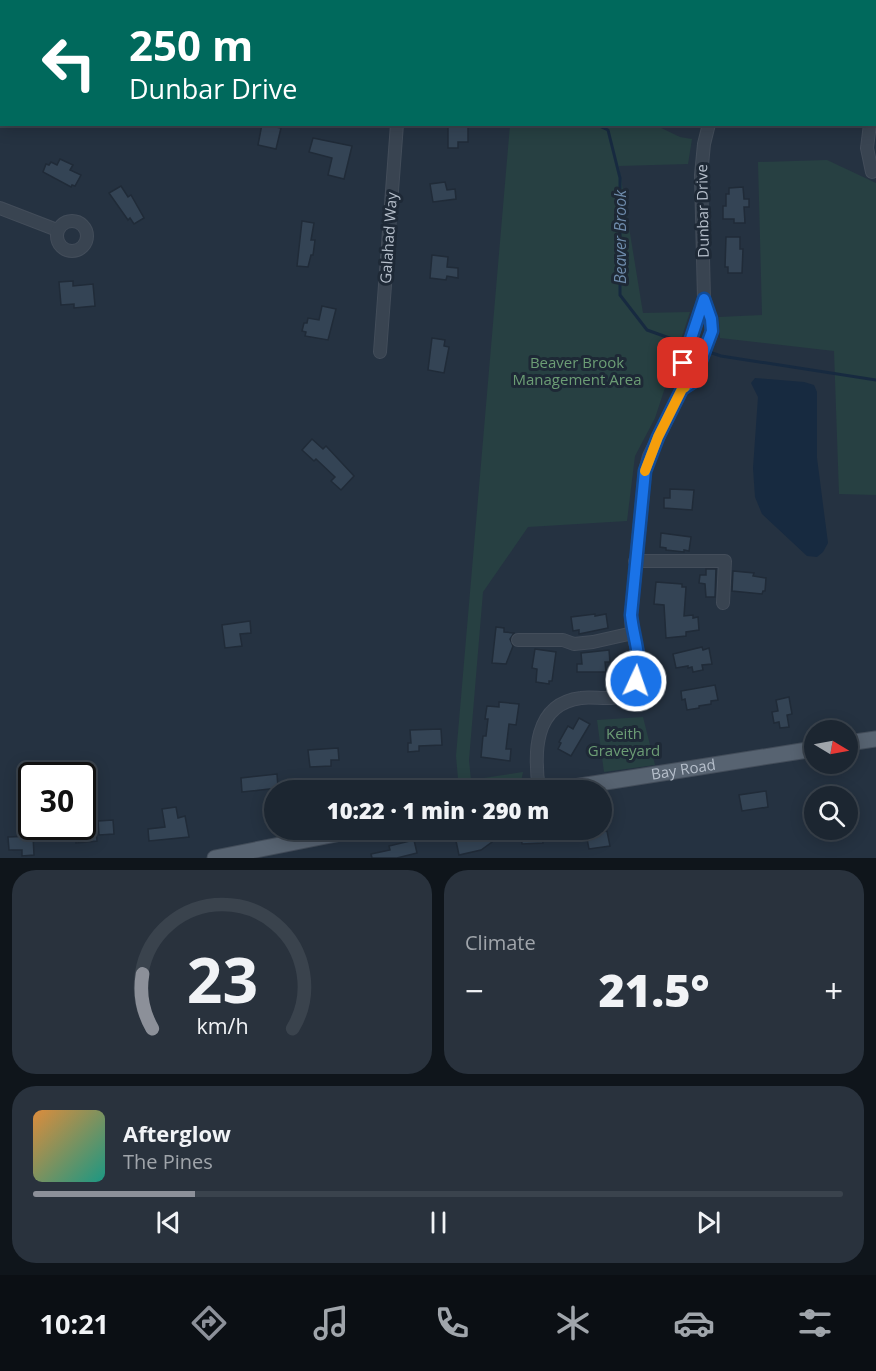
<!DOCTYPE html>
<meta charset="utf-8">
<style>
:root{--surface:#1c2631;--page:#29323d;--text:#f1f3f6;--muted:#a0a5ab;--line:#3a434d;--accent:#8c9099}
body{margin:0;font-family:"Open Sans",sans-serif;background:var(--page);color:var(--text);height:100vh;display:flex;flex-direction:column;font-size:22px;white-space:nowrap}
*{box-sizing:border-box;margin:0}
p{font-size:20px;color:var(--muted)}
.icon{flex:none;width:33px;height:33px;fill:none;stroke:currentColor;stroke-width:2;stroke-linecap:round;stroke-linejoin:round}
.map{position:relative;height:858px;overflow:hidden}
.details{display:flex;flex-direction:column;gap:12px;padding:12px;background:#0f151b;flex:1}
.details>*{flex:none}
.banner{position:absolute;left:0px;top:0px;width:876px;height:126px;box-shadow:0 3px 15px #0003,0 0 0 2px var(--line);background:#00695c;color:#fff;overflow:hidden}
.needle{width:39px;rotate:100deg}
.controls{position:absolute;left:804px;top:720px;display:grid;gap:12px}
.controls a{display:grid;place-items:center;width:54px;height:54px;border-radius:50%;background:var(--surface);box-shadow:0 3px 15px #0003,0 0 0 2px var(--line);font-size:30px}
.speed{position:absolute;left:18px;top:762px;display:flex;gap:12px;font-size:30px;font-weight:700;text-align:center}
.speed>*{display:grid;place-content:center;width:78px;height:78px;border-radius:50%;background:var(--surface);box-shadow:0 3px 15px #0003,0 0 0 2px var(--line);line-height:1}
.speed .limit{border:3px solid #111;border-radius:9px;background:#fff;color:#111}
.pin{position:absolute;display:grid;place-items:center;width:51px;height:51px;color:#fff;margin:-26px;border-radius:12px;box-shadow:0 3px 9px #0006}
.me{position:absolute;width:66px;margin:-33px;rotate:3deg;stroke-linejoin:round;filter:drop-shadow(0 0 4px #0008)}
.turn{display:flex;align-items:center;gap:21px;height:126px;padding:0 30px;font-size:27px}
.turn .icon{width:78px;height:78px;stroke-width:2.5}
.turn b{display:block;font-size:42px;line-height:51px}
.big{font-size:45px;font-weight:800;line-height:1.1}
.details .widget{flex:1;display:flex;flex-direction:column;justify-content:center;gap:9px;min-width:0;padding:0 21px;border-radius:24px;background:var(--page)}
.details .dial{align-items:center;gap:0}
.dial svg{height:156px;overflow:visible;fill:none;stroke:var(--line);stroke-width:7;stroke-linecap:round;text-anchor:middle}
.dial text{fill:var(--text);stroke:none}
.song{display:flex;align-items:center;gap:18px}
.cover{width:72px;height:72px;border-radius:9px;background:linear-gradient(135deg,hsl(30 70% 55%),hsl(170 70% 35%))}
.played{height:6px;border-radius:3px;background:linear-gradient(90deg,var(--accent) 20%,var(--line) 20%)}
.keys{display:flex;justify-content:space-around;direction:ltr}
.heat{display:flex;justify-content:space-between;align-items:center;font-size:33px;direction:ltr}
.details .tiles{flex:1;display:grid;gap:12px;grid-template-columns:1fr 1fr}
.widget:last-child{grid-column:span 2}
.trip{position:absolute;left:264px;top:780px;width:348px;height:60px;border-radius:30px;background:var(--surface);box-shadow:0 3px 15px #0003,0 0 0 2px var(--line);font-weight:800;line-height:60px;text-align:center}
.menu{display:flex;height:96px;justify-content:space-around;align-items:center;background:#0b0f14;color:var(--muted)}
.menu .icon{width:42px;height:42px}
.menu .active{color:var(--accent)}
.menu b{font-size:27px;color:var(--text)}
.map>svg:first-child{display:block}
.green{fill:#274042}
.water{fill:#172a40}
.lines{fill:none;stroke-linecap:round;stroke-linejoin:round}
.stream{stroke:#172a40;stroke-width:3}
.building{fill:#344455;stroke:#202b38;stroke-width:1.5}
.minor-casing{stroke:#434d5a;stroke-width:14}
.major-casing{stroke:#434d5a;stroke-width:17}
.minor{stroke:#394451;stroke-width:12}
.major{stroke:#576371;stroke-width:15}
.route-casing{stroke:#114b97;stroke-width:15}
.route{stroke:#1a73e8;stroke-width:10}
.slow{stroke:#f59e0b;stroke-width:10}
.labels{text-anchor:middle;stroke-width:6;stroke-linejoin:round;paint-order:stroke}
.street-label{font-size:15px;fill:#b6bfcb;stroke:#1e2936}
.park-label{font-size:15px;fill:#6c9d75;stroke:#1e2936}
.water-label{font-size:16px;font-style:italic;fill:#6e8bab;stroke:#1e2936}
</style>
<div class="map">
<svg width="876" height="858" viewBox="0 0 876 858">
<rect width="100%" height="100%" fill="#253241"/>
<g class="green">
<path d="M 510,125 L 655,125 L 680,137 L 692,139 L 688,164 L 619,166 L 643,313 L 690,312 L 655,418 L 635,456 L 627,521 L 528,527 L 483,592 L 469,760 L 471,780 L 523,772 C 522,777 522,781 517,784 C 504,792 474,791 459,790 L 456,756 Z"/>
<polygon points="827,160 876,183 876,495 839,494 834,351 720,338 719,317 762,315 758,162"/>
<polygon points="643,717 655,765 604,772 597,720"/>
</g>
<polygon class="water" points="755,378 804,382 814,385 817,392 817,458 828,543 823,552 817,557 807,556 762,514 755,497 753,468 758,397 751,383"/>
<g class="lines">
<g class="stream">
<polyline points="528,0 528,2"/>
<polyline points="595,124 608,130 620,178 620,295 647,330 686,344"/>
<polyline points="706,351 721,356 876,380"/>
</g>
</g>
<g class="building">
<polygon points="262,124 281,128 276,149 258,145"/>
<polygon points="448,124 468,124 468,142 458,142 458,148 448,148"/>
<polygon points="313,138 352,146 344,179 328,175 332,158 309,152"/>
<polygon points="60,159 73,165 70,170 81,175 75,186 72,185 71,187 43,172 46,164 49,165 51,162 57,165"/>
<polygon points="445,182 447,190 455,189 456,199 433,202 430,184"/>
<polygon points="121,186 128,197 131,195 144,218 134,224 130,218 128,220 109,193"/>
<polygon points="743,187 744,199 749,199 749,207 744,207 745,223 734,223 734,219 723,219 723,206 726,206 726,194 729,194 729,188"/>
<polygon points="302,221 314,223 311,240 315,240 313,255 311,255 308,267 297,266"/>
<polygon points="726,237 740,237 740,249 743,249 742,273 728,273 728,267 725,267"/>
<polygon points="432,255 448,257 447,267 458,268 458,278 447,276 446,280 430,278"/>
<polygon points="73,281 73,286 93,284 95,306 74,308 74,304 61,305 59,282"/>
<polygon points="322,306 336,309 328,340 305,336 306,332 302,331 304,323 307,323 308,318 319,320"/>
<polygon points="432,338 445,340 444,346 449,347 444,373 428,370"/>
<polygon points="312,439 323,449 326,446 354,476 341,490 331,481 335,477 316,459 314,461 302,450"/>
<polygon points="670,489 694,490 692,510 664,508 664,498 670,498"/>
<polygon points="661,533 691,537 689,551 684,550 684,552 666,550 666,548 660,547"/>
<polygon points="706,569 716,569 715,597 706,597 705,584 699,583 700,575 706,575"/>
<polygon points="733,571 754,573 753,576 766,578 765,591 763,591 762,594 732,591"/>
<polygon points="656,582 682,584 682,587 686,587 684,616 693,615 693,618 698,617 699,630 686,632 686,636 666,638 664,605 654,604"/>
<polygon points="595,614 595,616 606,614 608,628 579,634 579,630 573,631 571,617"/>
<polygon points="250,621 251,633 240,634 242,646 225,648 222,625"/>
<polygon points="496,627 504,628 504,632 514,633 510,639 513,646 506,664 492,663"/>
<polygon points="702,647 703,650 709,648 712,664 702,665 703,670 693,672 692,667 688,668 688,666 676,668 673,654"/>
<polygon points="535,649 556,652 552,681 549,681 549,684 536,682 537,669 532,668"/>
<polygon points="609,650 610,662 605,662 606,672 577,672 577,664 582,664 581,653"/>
<polygon points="715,685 718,700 711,701 711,704 699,706 699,708 687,710 685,699 682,700 681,691"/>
<polygon points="789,697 792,714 787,715 789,727 780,728 779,722 774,723 772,712 778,711 776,700"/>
<polygon points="499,702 519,704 516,725 509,724 506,749 511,749 510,761 481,757 483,736 486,736 488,719 485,719 487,706 499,707"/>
<polygon points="579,718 590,724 571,756 558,749 561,743 559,742 568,726 573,729"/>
<polygon points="441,729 442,745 419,746 419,751 408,752 408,743 411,743 410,730"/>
<polygon points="338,748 339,760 331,760 331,766 310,767 308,750"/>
<polygon points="277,774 278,788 242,792 241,778"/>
<polygon points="766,791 768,807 742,811 739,795"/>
<polygon points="176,807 178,818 185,816 189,837 149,841 148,829 165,827 162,809"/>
<polygon points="113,820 114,834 99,835 98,821"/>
<polygon points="96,828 97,841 76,843 75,830"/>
<polygon points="521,830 542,830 543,843 522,844"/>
<polygon points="607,831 610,846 589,849 586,834"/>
<polygon points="485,833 492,842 481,850 459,855 456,841 480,836"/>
<polygon points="33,836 34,855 22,856 22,850 9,850 8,837"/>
<polygon points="414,840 417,853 397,858 372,858 371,854 390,850 389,846"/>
</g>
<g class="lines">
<g class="minor-casing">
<g id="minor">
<polyline points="718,0 719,2"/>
<polyline points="404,2 404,0"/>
<polyline points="666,2 669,0"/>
<polyline points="852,2 852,0"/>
<polyline points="0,4 2,5"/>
<polyline points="870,124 867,148 872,172"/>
<polyline points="0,208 57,230"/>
<circle cx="72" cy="236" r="15"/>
<polyline points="380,352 397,124"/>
<polyline points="682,389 679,376 704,299"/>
<polyline points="635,561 725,561 723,603"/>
<polyline points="518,640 563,640 574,644 593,642 633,633"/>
<path d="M 539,790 C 534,754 533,704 581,698 C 594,696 611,701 623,695 C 631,691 636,682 639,674 C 643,659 635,647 633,633 C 631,627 631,621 631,615 L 645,471 L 649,456 L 682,389 L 693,382 L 712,331 L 711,319 L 704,299 L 701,175 L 704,144 L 709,124"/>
</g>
</g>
<g class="major-casing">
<g id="major">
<polyline points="848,743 876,739"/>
<path id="s1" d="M 555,790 L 814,749"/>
<polyline points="215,858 356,830"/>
</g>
</g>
<use href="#minor" class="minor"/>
<use href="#major" class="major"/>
</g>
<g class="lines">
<g class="route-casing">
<path id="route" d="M 636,681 C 643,659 633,637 631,615 L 645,471 L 658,437 L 682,389 L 693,382 L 712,331 L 711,319 L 704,299 L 683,363"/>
</g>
<use href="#route" class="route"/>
<polyline class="slow" points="645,471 658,437 682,389 685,387"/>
</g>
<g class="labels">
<g class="street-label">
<text transform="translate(703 211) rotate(-91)" y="5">Dunbar Drive</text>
<text transform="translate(389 238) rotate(-86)" y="5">Galahad Way</text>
<text dy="5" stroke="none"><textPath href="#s1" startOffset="130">Bay Road</textPath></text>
</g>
<g class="park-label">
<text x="577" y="368">Beaver Brook<tspan x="577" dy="17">Management Area</tspan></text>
<text x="624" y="739">Keith<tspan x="624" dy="17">Graveyard</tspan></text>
</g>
<g class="water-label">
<text transform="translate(620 237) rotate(-90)" y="6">Beaver Brook</text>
</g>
</g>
</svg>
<div class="controls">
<a><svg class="needle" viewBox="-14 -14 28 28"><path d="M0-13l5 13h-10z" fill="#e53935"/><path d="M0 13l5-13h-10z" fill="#a0a5ab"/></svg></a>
<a><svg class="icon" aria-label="search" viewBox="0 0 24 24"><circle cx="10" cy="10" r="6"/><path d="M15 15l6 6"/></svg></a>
</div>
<div class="speed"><div class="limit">30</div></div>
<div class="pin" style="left:683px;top:363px;background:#d93025"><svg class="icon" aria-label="arrive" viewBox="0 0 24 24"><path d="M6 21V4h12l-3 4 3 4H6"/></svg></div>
<svg class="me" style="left:636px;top:681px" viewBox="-20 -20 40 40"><circle r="17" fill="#1a73e8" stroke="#fff" stroke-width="3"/><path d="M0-11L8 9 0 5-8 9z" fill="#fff"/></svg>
<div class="trip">10:22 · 1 min · 290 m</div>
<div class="banner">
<div class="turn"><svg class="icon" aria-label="left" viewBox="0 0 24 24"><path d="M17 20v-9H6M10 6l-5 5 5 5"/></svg><div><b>250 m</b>Dunbar Drive</div></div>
</div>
</div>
<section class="details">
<div class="tiles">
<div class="widget dial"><svg viewBox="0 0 100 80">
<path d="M14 69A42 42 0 1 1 86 69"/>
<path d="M14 69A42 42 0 0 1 9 41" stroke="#8c9099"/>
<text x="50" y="56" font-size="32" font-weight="700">23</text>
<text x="50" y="72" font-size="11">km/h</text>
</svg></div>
<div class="widget"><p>Climate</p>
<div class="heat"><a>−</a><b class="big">21.5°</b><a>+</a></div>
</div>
<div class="widget">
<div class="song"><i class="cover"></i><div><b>Afterglow</b><p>The Pines</p></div></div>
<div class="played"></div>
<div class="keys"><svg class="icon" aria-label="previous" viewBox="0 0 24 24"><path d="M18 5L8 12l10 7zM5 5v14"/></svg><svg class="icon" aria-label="pause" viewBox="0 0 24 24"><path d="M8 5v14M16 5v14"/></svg><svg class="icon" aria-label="next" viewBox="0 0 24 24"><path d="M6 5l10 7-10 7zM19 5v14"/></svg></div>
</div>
</div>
</section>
<nav class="menu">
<b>10:21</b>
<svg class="icon active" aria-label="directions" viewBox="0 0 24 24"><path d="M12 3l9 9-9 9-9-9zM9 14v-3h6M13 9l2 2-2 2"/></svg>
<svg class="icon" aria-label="music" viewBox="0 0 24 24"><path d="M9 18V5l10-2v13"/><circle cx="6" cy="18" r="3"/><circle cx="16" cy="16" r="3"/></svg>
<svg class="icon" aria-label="phone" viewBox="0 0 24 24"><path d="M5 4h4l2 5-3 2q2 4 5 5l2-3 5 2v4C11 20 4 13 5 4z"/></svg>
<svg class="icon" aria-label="climate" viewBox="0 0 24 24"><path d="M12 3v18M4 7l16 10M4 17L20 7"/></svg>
<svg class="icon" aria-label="car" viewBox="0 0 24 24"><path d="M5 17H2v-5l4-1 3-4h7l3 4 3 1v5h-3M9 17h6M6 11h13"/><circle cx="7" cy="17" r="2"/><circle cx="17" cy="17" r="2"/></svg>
<svg class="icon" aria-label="filters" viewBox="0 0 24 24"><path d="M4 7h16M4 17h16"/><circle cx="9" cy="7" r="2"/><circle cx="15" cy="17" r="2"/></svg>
</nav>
